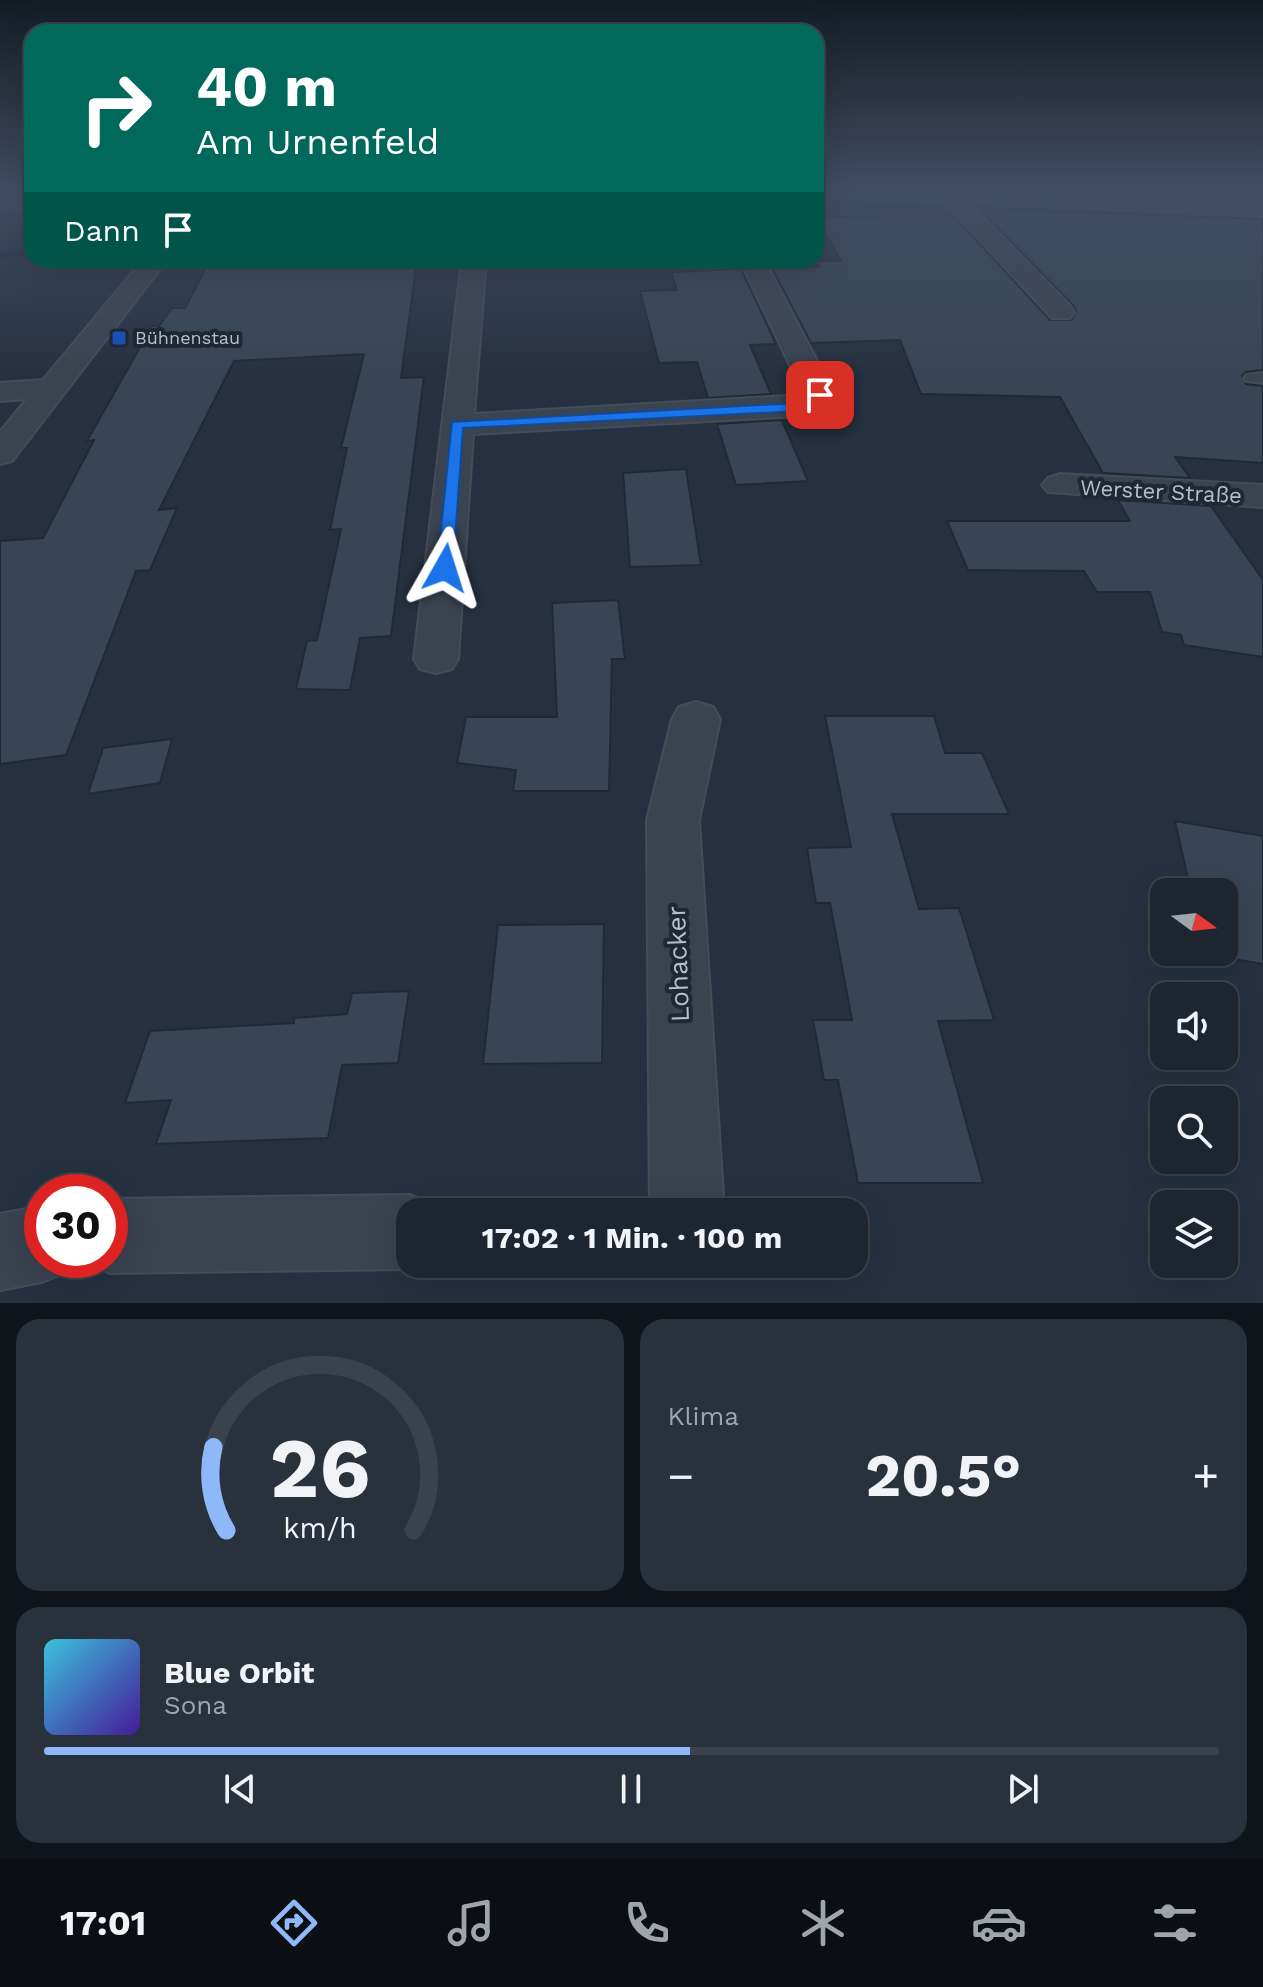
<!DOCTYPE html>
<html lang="de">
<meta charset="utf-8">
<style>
:root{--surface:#1c2530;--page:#29313c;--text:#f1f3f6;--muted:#a0a5ab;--line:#3a424c;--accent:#8eb8f7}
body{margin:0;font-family:"Work Sans",sans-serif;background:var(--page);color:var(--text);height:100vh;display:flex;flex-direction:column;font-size:30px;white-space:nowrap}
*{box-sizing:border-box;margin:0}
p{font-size:26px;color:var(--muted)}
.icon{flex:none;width:44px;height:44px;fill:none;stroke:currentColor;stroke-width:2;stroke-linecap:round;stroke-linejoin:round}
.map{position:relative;height:1303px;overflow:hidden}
.panel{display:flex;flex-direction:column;gap:16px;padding:16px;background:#0f141a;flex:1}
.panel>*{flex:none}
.top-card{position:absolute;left:24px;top:24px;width:800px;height:244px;border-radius:24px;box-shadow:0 8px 32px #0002,0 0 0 2px var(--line);background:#00695c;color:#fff;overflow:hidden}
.needle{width:52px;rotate:105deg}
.buttons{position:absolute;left:1150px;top:878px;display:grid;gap:16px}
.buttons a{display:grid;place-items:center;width:88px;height:88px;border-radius:16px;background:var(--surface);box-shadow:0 8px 32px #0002,0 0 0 2px var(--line);font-size:40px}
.speed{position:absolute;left:24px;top:1174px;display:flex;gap:16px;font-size:40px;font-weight:700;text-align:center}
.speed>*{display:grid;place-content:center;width:104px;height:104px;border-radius:50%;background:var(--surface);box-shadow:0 8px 32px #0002,0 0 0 2px var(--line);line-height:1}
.speed .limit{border:12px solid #d22;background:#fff;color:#111}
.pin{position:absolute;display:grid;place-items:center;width:68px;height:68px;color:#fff;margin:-34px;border-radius:16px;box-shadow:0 4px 12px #0006}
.me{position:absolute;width:88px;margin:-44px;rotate:6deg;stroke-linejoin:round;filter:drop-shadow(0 0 6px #0008)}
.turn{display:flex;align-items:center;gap:28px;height:168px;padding:0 40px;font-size:36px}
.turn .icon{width:104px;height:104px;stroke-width:2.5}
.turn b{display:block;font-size:56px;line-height:68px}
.then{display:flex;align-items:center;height:76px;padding:0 40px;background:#0003;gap:16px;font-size:30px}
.big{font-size:60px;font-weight:700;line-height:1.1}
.panel .tile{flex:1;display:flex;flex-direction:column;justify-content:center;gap:12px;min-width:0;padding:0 28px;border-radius:24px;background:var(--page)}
.panel .dial{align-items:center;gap:0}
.dial svg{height:208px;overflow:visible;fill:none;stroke:var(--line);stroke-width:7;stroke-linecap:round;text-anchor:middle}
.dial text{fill:var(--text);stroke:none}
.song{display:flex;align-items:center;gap:24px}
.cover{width:96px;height:96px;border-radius:12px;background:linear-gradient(135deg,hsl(190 70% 55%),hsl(260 70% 35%))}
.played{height:8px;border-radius:4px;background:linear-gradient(90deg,var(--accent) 55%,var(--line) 55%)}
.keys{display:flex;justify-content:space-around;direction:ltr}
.heat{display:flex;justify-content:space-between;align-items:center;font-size:44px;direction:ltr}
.panel .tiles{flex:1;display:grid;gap:16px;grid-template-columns:1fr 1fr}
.tile:last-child{grid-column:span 2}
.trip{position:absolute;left:396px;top:1198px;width:472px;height:80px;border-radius:24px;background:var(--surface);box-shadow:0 8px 32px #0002,0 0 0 2px var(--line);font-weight:700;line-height:80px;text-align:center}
.dock{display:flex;height:128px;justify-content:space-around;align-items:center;background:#0b0f13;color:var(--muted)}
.dock .icon{width:56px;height:56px}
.dock .active{color:var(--accent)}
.dock b{font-size:36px;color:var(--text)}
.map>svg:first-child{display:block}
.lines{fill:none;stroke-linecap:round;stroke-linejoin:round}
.stream{fill:#18283e;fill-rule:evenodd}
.building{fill:#374556;stroke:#202a37;stroke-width:2}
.service-casing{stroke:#434c59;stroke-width:4}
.minor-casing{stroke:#434c59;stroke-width:4}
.service{fill:#3a4350;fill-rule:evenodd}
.minor{fill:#3a4350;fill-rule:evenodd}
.route{fill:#1a73e8;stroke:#114b97;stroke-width:2}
.transit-dot{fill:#1a4fb4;stroke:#1e2835;stroke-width:3}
.labels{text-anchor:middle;stroke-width:8;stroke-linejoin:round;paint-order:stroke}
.far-poi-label{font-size:18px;fill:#b6beca;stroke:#1e2835;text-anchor:start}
.street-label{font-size:22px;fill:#b6beca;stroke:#1e2835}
.near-street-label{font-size:26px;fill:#b6beca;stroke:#1e2835}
</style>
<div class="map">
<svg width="1263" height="1303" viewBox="0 0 1263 1303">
<rect width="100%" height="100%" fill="#253140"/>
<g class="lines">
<polygon class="stream" points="32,250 32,256 0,258 0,252"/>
</g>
<g class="building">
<polygon points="1149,193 1263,193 1263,201 1152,196"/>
<polygon points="1004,210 1263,219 1263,370 1246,372 1242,376 1246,384 1263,386 1263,463 1175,457 1190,478 1103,473 1060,397 921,394 900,340 811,343 772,268 820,267 816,261 841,261 816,217 953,215 1050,320 1072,320 1076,310 1072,304 985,215 1006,215"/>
<polygon points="297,260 417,260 401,378 424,377 391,636 360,638 350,690 296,689 307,641 317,640 341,529 330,530 347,448 341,448 364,354 234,361 159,510 177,508 150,570 136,571 66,755 0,764 0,541 43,538 94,440 87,441 152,326 159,326 172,308 185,308 208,264"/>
<polygon points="741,269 776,344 750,345 771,394 708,398 697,362 659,363 640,291 677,290 671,272"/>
<polygon points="782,420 808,481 736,485 717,424"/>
<polygon points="686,469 701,565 630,567 623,473"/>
<polygon points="1118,500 1211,506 1263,580 1263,657 1184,645 1181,635 1162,632 1150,592 1097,592 1084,571 968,570 947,521 1130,521"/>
<polygon points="618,600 625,659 612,659 609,791 513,791 516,770 457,763 466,717 557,717 552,603"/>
<polygon points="825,716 934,716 945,753 982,753 1009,814 892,814 919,909 959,908 994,1020 938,1021 983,1183 858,1183 838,1080 824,1080 813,1020 852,1020 830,903 816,903 807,848 851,847"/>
<polygon points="172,739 160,783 88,794 103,748"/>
<polygon points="1175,821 1263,836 1263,964 1205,954 1224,952 1224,892 1191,892"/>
<polygon points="604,924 602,1063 483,1064 498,925"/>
<polygon points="409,991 398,1063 342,1065 328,1138 156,1144 171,1100 125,1103 150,1031 294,1023 294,1018 347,1014 352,993"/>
</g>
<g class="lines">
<g class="service-casing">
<polygon id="service" points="1263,373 1263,383 1246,381 1244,378 1246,375"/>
</g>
<g class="minor-casing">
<g id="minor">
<polygon points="857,193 1005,193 1263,204 1263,216 969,203 1070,306 1074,312 1070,318 1052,318 945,202 867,199"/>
<polygon points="32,197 32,209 0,211 0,199"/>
<polygon points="143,260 167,260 12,461 0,464 0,432 27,399 0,401 0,383 43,380"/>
<polygon points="462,260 486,260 474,414 804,395 740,260 764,260 835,395 826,409 800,416 473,434 458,659 452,669 436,673 420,669 414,659"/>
<polygon points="1060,474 1263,485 1263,507 1048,492 1042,485 1048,478"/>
<polygon points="696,702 713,707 720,719 699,820 724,1212 650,1212 647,820 672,719 679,707"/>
<polygon points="410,1195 436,1206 439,1212 410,1212 410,1264 423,1264 410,1269 110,1273 83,1260 110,1260 110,1199"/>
<polygon points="42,1206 42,1260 73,1260 69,1271 42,1282 0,1290 0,1214"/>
</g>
</g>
<use href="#service" class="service"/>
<use href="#minor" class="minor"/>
</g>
<linearGradient id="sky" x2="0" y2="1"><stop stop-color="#141b23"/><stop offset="0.51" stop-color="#404e64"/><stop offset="1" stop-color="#404e64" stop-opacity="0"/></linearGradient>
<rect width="1263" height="375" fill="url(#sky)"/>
<polygon class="route" points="815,392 826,395 819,405 800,411 463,428 453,568 445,573 437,568 452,422 798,403 810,399"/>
<rect class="transit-dot" x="111" y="330" width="16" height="16" rx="4"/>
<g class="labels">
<g class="far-poi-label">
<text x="135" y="344">Bühnenstau</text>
</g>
<g class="street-label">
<text transform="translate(1161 491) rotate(3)" y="8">Werster Straße</text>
</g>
<g class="near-street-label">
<text transform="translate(678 964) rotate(-92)" y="9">Lohacker</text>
</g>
</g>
</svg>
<div class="buttons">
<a><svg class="needle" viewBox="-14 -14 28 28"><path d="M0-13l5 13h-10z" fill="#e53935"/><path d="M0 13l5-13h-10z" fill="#a0a5ab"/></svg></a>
<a><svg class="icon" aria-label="sound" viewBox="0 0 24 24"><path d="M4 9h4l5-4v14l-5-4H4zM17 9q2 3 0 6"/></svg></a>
<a><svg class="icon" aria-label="search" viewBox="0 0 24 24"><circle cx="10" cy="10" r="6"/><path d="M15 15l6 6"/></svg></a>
<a><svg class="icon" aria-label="layers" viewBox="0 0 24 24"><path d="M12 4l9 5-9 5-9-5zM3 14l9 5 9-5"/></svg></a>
</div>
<div class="speed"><div class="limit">30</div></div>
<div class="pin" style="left:820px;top:395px;background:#d93025"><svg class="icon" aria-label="arrive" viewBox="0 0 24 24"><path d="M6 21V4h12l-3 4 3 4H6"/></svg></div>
<svg class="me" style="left:445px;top:568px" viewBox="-20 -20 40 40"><path d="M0-17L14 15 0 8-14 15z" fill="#1a73e8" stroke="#fff" stroke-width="4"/></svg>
<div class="trip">17:02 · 1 Min. · 100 m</div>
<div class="top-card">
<div class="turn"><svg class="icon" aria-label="right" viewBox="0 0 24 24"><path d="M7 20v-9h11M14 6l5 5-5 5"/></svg><div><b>40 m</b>Am Urnenfeld</div></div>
<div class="then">Dann<svg class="icon" aria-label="arrive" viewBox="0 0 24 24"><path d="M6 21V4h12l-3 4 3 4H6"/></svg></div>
</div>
</div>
<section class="panel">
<div class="tiles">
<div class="tile dial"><svg viewBox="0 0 100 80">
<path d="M14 69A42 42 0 1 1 86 69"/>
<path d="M14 69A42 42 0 0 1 9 37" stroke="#8eb8f7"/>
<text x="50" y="56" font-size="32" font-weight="700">26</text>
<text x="50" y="72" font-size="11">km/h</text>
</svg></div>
<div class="tile"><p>Klima</p>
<div class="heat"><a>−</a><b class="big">20.5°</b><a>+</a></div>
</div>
<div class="tile">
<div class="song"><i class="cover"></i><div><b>Blue Orbit</b><p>Sona</p></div></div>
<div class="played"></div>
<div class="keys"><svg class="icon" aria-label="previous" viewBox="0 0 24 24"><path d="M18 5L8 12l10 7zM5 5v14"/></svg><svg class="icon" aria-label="pause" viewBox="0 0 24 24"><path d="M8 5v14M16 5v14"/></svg><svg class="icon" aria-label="next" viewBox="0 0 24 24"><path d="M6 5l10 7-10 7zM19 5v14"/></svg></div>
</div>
</div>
</section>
<nav class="dock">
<b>17:01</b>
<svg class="icon active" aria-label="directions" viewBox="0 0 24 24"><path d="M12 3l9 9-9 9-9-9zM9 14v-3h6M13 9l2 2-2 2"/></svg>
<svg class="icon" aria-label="music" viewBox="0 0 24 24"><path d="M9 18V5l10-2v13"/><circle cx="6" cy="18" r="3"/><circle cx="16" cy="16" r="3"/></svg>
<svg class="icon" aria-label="phone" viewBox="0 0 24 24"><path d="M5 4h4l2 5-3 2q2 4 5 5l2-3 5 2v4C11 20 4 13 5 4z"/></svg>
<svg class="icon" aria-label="climate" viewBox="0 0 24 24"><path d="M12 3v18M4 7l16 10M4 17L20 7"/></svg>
<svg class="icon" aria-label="car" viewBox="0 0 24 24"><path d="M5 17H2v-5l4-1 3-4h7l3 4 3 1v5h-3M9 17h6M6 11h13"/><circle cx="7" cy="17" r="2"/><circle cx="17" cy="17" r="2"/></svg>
<svg class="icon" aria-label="filters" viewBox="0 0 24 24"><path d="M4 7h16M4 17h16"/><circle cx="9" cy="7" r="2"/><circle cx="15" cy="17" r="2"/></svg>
</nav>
